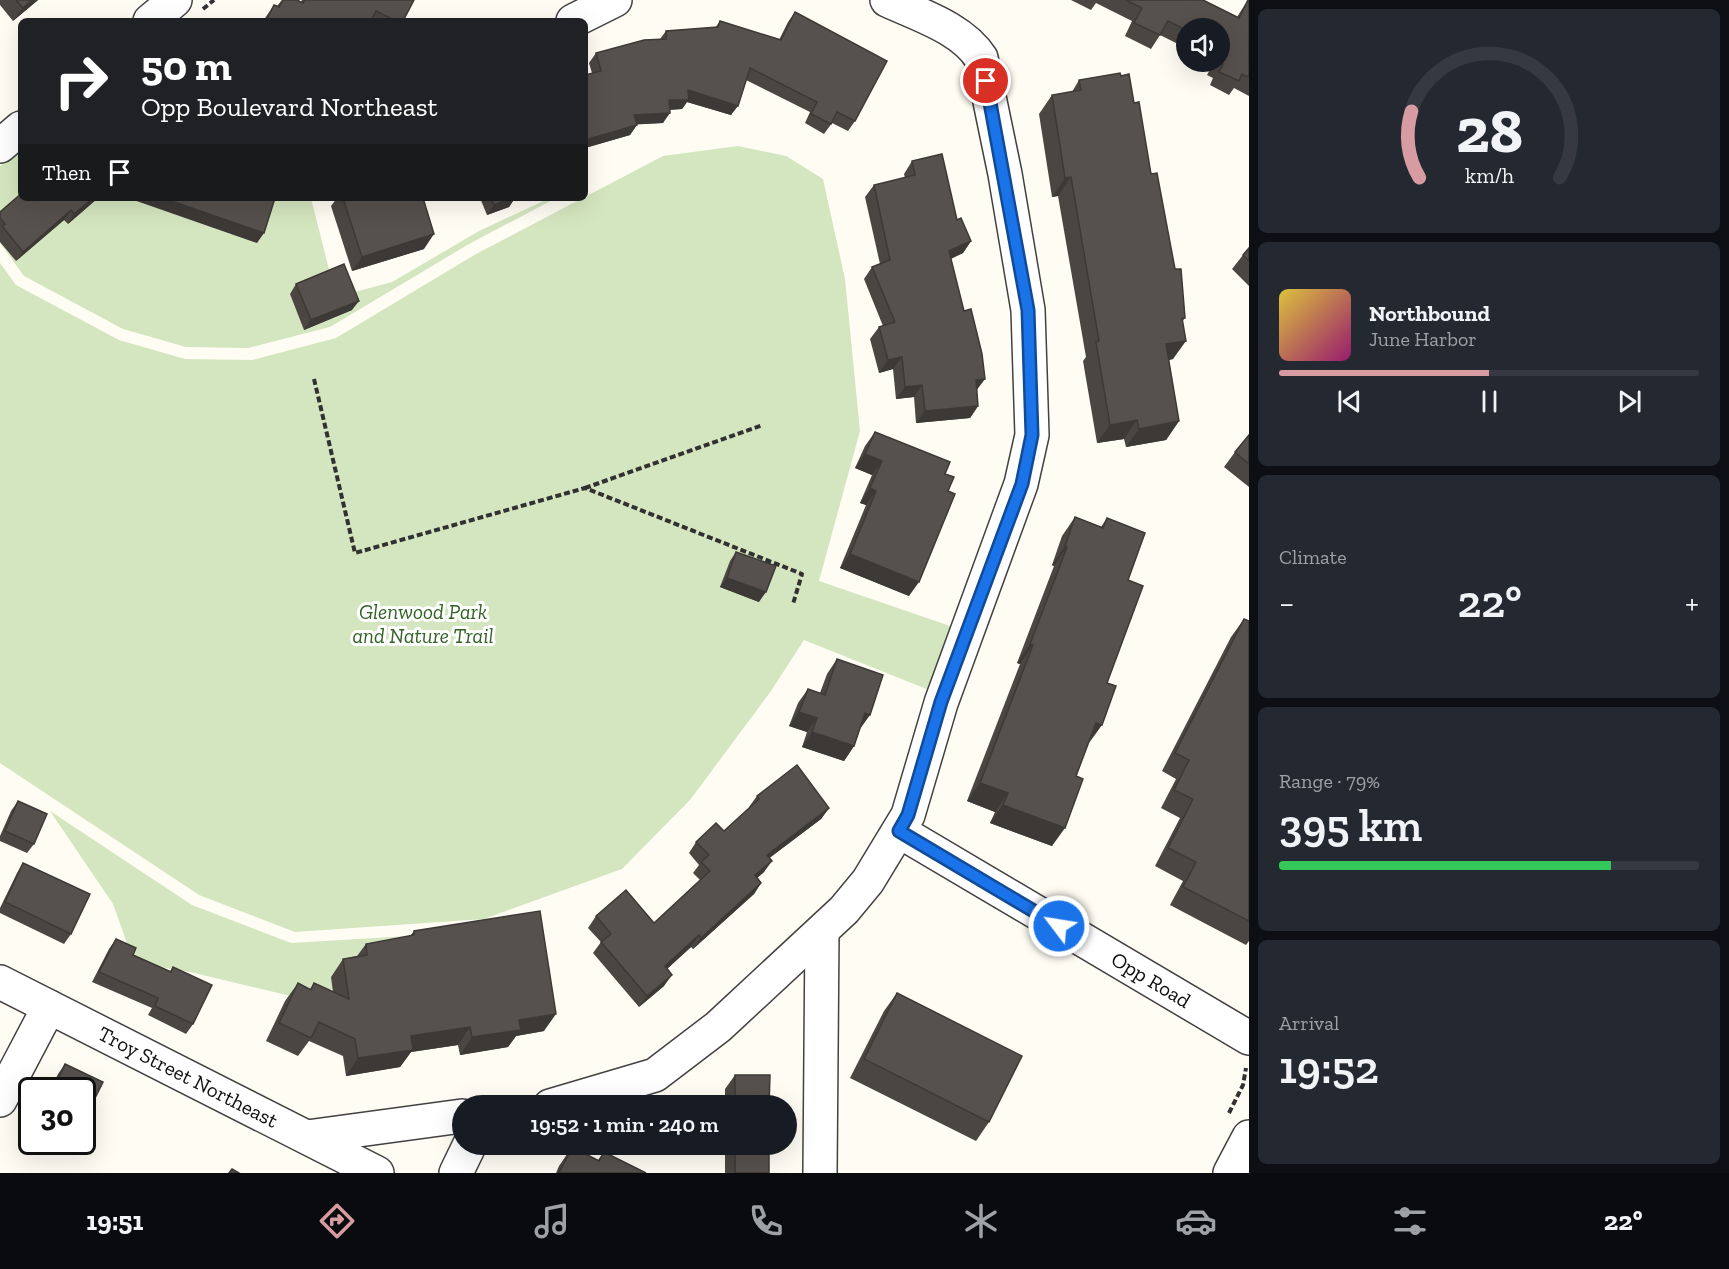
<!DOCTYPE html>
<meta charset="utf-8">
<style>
:root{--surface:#171b24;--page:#242831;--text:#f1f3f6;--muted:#9ea1a6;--line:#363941;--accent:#d69ca2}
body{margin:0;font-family:"Zilla Slab",serif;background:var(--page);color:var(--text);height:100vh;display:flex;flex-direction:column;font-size:22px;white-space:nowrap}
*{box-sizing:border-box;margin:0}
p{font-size:20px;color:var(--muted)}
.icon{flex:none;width:33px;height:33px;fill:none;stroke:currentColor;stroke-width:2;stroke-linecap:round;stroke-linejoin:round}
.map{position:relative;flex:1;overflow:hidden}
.details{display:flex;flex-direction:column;gap:9px;padding:9px;background:#0d0f14;width:480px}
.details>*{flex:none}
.banner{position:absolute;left:18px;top:18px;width:570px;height:183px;border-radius:9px;box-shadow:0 6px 24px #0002;background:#202124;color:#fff;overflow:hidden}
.tools{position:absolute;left:1176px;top:18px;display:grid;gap:12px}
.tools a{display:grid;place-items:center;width:54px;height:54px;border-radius:50%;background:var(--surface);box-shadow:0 6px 24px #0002;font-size:30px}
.speed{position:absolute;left:18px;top:1077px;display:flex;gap:12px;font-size:30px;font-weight:700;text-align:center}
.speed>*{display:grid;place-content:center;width:78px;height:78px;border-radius:50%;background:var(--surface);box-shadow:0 6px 24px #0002;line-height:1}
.speed .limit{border:3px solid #111;border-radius:9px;background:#fff;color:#111}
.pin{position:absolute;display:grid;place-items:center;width:51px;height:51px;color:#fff;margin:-26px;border:3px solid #fff;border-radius:50%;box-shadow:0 2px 6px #0007}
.me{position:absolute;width:66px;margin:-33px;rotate:301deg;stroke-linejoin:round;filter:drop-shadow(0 0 4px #0008)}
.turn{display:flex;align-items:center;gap:21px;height:126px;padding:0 24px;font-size:27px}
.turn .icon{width:78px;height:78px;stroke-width:2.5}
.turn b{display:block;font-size:42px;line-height:51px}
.then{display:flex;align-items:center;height:57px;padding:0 24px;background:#0003;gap:12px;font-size:22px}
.big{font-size:45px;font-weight:600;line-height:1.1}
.details .widget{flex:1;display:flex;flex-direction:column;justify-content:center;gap:9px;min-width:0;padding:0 21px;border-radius:9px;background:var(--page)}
.details .dial{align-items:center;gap:0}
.dial svg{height:156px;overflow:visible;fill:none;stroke:var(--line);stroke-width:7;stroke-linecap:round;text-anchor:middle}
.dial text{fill:var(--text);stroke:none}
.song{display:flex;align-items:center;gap:18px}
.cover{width:72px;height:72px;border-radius:9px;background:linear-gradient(135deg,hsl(50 70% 55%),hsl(320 70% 35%))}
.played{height:6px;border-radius:3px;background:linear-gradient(90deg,var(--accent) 50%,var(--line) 50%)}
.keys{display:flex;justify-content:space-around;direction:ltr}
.heat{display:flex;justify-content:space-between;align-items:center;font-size:33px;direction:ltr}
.charge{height:9px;border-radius:4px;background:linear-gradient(90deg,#34c759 79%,var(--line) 0)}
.trip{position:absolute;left:452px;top:1095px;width:345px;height:60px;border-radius:30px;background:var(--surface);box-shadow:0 6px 24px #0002;font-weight:600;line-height:60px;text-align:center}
.dock{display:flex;height:96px;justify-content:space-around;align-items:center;background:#090b0e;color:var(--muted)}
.dock .icon{width:42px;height:42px}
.dock .active{color:var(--accent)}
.dock b{font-size:27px;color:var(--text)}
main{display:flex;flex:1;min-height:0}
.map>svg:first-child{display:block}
.green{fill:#d4e6bf}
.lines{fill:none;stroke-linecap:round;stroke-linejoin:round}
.minor-casing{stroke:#424242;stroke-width:36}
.path{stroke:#313131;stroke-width:4;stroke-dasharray:6 3;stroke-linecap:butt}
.minor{stroke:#fff;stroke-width:33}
.wall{fill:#4b4642}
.shaded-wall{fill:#3d3936}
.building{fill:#57514d;stroke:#3d3936;stroke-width:1.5}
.route-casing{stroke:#114b97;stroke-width:15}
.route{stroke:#1a73e8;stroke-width:10}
.labels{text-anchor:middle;stroke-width:6;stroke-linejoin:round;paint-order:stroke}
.park-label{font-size:21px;font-style:italic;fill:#326224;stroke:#fff}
.street-label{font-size:21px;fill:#0f0f0f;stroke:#fff}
</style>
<main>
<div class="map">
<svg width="1249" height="1173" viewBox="0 0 1249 1173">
<rect width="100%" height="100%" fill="#fefcf3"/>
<g class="green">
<polygon points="738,146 786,156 823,179 845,279 860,431 819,581 956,628 934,692 804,640 771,691 690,800 622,869 484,919 295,932 199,895 0,763 0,263 16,285 119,340 185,359 252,360 336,338 476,254 663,156"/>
<polygon points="21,149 21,198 311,198 336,297 392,282 479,231 550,198 556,198 469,244 330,327 248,348 186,347 123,329 24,276 0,243 0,166"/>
<polygon points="50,811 192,905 291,943 425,935 333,989 295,997 190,972 134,963 113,904"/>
</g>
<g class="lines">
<g class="minor-casing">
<g id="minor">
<polyline points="150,21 175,0"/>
<polyline points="573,21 615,0"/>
<polyline points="0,146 21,128"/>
<polyline points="899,831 1249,1038"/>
<polyline points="0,982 377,1173"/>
<polyline points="0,1100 49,1007"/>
<path d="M 550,1106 L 655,1075 L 718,1027 L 844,910 L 868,881 L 908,815 L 941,703 L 1021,484 L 1032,435 L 1028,310 L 1005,174 L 981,58 C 962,28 919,15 887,0"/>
<polyline points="307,1137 462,1116"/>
<polyline points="456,1173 470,1144"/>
<polyline points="820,1173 822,932"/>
<polyline points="1230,1173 1249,1137"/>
</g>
</g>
<g class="path">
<polyline points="203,9 214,0"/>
<polyline points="314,379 355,553 585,488 802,574 793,604"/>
<polyline points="585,488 763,425"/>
<polyline points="1229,1113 1243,1085 1246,1068"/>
</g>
<use href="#minor" class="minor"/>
</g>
<g class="wall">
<polygon points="0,0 38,0 13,21 0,5"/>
<polygon points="282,0 297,0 301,2 302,0 414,0 403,21 263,21 274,5 277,6"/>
<polygon points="1071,0 1203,0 1237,17 1248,0 1249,0 1249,96 1234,88 1229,95 1210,85 1213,78 1207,75 1214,62 1220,62 1220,28 1186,28 1186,48 1160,35 1151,49 1125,36 1132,21 1096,3 1091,10"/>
<polygon points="795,12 855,121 848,131 832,123 824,134 805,123 810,112 746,80 731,115 687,102 682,109 669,110 663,123 637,124 630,135 585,148 585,75 592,73 589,63 596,53 660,39 666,31 715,28 720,21 779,40 788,22"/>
<polygon points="1121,76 1134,103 1175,269 1185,318 1182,322 1173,359 1169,360 1179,421 1166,440 1126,447 1124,439 1097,443 1083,361 1086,357 1058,196 1052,197 1039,114 1052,95 1072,92 1079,80"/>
<polygon points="912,161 957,220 971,241 963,253 951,259 977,390 978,406 970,418 916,423 914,397 896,399 893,369 879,373 870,339 879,327 883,326 864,279 872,267 880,264 865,197 874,185 905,178 904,174"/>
<polygon points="98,198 68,224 64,220 16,261 0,242 0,212"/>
<polygon points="337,198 423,198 424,249 352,271 331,206"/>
<polygon points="480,198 515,198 509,207 487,215"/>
<polygon points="1249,248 1249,286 1232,269 1243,255"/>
<polygon points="296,284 352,310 304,330 290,294"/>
<polygon points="875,432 945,474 948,491 909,596 840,568 866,505 860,503 872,475 855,468 865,446"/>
<polygon points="1249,435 1249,487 1224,467 1235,452"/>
<polygon points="1075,517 1101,527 1107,518 1128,580 1107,683 1088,743 1052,846 990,823 995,812 967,801 1020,664 1017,663 1054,566 1052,565 1062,536"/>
<polygon points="736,552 759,602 720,587 730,561"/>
<polygon points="1244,619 1249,621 1249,941 1246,945 1170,905 1183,881 1155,866 1180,818 1161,808 1176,779 1162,771 1231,637"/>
<polygon points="837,659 860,729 854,746 844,761 802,747 807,732 789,726 798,703 808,689 820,693 827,674"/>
<polygon points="757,796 829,808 821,819 769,858 764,872 757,878 761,883 754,894 693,949 691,947 667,969 664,986 639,1007 593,953 601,942 588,928 596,916 654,923 700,880 693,873 699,865 689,853 696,842 724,831 749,808 749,807"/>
<polygon points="18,801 34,844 27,853 0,841 0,836 11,811"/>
<polygon points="23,863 71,934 64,944 0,913 0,908 17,873"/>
<polygon points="414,931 544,1031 516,1036 508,1047 460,1055 458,1045 411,1052 400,1067 346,1076 343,1056 309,1041 298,1056 266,1041 285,1001 298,983 310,989 314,983 333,992 331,977 343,959 357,956 366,944 410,936"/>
<polygon points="116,939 133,955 170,971 173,967 193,1024 186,1034 148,1015 152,1008 92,982 109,949"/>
<polygon points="897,993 989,1122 976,1141 850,1078 884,1011"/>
<polygon points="65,1064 103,1082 90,1108 84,1118 82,1118 82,1090 50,1090 58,1074"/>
<polygon points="735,1075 769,1106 725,1106 725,1089"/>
<rect x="725" y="1144" width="44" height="29"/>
<polygon points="572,1147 598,1160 604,1152 646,1173 556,1173 559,1166"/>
</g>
<g class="shaded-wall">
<polygon points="32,0 38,0 13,21 23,8"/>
<polygon points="688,90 738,106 731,115 687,102 682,109 662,110 669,100"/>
<polygon points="670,113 663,123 628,125 634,115"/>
<polygon points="637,125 630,135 585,148 585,140"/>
<polygon points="1071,177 1058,196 1052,197 1065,178"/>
<polygon points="93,198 98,198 68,224 74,214"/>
<polygon points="128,198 163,198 264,233 257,243"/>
<polygon points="512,198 515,198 509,207 487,215 494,205"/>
<polygon points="71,210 64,220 16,261 23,252"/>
<polygon points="434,234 424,249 352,271 362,257"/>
<polygon points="971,241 963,253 940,263 949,251"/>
<polygon points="359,301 352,310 304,330 311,320"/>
<polygon points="1186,341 1173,359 1153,363 1166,344"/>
<polygon points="902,357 893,369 879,373 888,360"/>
<polygon points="985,379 976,391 976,380"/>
<polygon points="922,385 914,397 896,399 905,387"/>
<polygon points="978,406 970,418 916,423 925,411"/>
<polygon points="1137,420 1124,439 1097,443 1110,425"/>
<polygon points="1179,421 1166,440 1126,447 1139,429"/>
<polygon points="865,454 882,461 872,475 855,468"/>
<polygon points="870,488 876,491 866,505 860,503"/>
<polygon points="1065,546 1067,547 1054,566 1052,565"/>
<polygon points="850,554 919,582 909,596 840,568"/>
<polygon points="727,578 766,592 759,602 720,587"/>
<polygon points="1030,644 1033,645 1020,664 1017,663"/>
<polygon points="799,712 817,718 807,732 789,726"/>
<polygon points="865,713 870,715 860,729"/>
<polygon points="1096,723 1102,725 1089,743"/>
<polygon points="812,732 854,746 844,761 802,747"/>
<polygon points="980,783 1008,793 995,812 967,801"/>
<polygon points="1003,805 1065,828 1052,846 990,823"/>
<polygon points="829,808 821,819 759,866 767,855"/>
<polygon points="772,861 764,872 747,887 755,875"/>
<polygon points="761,883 754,894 693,949 701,938"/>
<polygon points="699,935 691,947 657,978 665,966"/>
<polygon points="672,975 664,986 639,1007 647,996"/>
<polygon points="556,1014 544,1031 516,1036 508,1047 460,1055 472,1037 519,1020"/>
<polygon points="470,1027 458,1045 411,1052 400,1067 346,1076 358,1058 411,1036"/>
</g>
<g class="building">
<polygon points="16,0 32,0 23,8"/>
<polygon points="283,0 297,0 303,3 305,0 414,0 403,21 396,21 376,11 371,21 266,21 274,5 279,7"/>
<polygon points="1126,0 1203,0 1239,18 1248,0 1249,0 1249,77 1242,74 1239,81 1219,72 1223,64 1217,62 1220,62 1220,56 1224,48 1220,46 1220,28 1186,28 1186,30 1168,21 1160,35 1134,23 1142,8"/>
<polygon points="795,12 887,61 855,121 837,112 831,124 811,114 817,102 750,68 738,106 688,90 689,100 669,100 670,113 634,115 637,125 585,140 585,75 601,71 596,53 644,40 666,39 666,31 718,27 720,21 781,40"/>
<polygon points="1120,73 1121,76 1129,74 1134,103 1139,102 1151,174 1157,173 1175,269 1181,269 1185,318 1182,318 1186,341 1166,344 1179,421 1139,429 1137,420 1110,425 1096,342 1099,341 1071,177 1065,178 1052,95 1081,90 1079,80"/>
<polygon points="942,154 957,220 961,218 971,241 949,251 964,311 971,309 982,354 985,379 976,380 978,406 925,411 922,385 905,387 902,357 888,360 879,327 895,322 872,267 890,260 874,185 915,175 912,161"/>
<polygon points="21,194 21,198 93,198 74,214 71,210 23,252 2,226 5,224 0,218 0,212"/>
<polygon points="163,198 275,198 264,233"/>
<polygon points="343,198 423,198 434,234 362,257"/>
<polygon points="491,198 512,198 494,205"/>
<polygon points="1249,248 1249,261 1243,255"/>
<polygon points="344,264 359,301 311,320 296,284"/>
<polygon points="875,432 950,462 945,474 954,477 948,491 955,494 919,582 850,554 876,491 870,488 882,461 865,454"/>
<polygon points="1249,435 1249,464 1235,452"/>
<polygon points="1075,517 1103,528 1107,518 1145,533 1128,580 1143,586 1107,683 1116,686 1102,725 1096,723 1076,776 1083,779 1065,828 1003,805 1008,793 980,783 1033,645 1030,644 1067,547 1065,546"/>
<polygon points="736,552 776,566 766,592 727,578"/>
<polygon points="1244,619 1249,621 1249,921 1183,887 1196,862 1168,848 1193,799 1174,790 1189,760 1175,753"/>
<polygon points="837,659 883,675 870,715 865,713 854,746 812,732 817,718 799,712 808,689 825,695"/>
<polygon points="797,765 829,808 767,855 772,861 755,875 761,883 701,938 699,935 665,966 672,975 647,996 601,942 611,934 596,916 626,890 654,923 710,871 701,862 709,855 696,842 716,823 724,831 759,799 757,796"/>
<polygon points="18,801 47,814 34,844 5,831"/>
<polygon points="23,863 90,894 71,934 5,902"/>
<polygon points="540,911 556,1014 519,1020 521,1030 472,1037 470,1027 411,1036 413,1050 358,1058 355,1039 319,1022 311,1038 279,1023 298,983 311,990 314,983 349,999 343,959 367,955 366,944 414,935 414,931"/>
<polygon points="116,939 136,948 133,955 171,972 173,967 212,985 193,1024 155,1006 158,998 99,972"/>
<polygon points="897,993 1022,1056 989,1122 864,1059"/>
<polygon points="65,1064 103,1082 90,1108 82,1105 82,1090 53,1090"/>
<polygon points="735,1075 770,1075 769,1106 735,1106"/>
<rect x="735" y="1144" width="34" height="29"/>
<polygon points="572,1147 599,1161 604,1152 646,1173 559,1173"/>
<polygon points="232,1169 239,1173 229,1173"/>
</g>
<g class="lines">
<g class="route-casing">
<polyline id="route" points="986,81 1028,310 1032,435 1022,484 941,702 908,815 899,831 1059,926"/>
</g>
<use href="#route" class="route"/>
</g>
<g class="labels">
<g class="park-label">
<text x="423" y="619">Glenwood Park<tspan x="423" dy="24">and Nature Trail</tspan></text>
</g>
<g class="street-label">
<text transform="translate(1151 980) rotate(31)" y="7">Opp Road</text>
<text transform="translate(188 1077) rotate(27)" y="7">Troy Street Northeast</text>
</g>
</g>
</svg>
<div class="tools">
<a><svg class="icon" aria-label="sound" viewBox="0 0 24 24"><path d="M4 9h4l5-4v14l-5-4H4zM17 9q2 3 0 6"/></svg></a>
</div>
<div class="speed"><div class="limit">30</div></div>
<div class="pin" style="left:986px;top:81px;background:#d93025"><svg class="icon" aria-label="arrive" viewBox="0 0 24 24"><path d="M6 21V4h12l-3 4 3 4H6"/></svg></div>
<svg class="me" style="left:1059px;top:926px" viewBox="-20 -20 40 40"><circle r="17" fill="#1a73e8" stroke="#fff" stroke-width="3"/><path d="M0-11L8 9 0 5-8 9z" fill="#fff"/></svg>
<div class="trip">19:52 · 1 min · 240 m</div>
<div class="banner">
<div class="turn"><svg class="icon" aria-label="right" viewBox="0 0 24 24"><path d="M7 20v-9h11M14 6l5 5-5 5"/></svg><div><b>50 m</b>Opp Boulevard Northeast</div></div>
<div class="then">Then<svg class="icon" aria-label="arrive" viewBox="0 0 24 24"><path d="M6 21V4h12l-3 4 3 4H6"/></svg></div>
</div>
</div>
<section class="details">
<div class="widget dial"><svg viewBox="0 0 100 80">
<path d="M14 69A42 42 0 1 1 86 69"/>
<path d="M14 69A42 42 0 0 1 10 35" stroke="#d69ca2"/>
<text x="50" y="56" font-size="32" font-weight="700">28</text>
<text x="50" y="72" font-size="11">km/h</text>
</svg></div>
<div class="widget">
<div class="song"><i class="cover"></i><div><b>Northbound</b><p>June Harbor</p></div></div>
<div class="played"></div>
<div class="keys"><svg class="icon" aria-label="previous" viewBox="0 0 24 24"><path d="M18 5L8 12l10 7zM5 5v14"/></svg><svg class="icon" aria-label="pause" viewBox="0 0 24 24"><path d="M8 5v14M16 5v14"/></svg><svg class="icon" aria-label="next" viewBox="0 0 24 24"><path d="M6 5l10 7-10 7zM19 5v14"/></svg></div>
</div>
<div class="widget"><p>Climate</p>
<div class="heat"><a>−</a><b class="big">22°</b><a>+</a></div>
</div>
<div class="widget"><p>Range · 79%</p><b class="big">395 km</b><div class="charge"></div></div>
<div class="widget"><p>Arrival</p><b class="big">19:52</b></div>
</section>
</main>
<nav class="dock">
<b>19:51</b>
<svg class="icon active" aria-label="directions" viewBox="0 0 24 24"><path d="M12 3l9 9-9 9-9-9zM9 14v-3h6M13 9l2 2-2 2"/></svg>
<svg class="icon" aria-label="music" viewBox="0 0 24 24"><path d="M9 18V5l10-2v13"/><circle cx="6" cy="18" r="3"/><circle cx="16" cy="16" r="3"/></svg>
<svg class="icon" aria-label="phone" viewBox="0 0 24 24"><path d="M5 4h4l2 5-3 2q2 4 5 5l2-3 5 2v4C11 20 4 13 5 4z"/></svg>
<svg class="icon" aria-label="climate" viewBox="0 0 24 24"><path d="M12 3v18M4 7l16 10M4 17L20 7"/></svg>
<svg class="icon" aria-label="car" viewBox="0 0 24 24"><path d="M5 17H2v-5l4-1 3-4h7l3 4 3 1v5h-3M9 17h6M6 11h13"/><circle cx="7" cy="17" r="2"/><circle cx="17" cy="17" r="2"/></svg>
<svg class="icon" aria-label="filters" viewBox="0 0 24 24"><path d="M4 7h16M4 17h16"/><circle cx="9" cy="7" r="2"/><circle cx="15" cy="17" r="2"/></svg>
<b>22°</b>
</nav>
